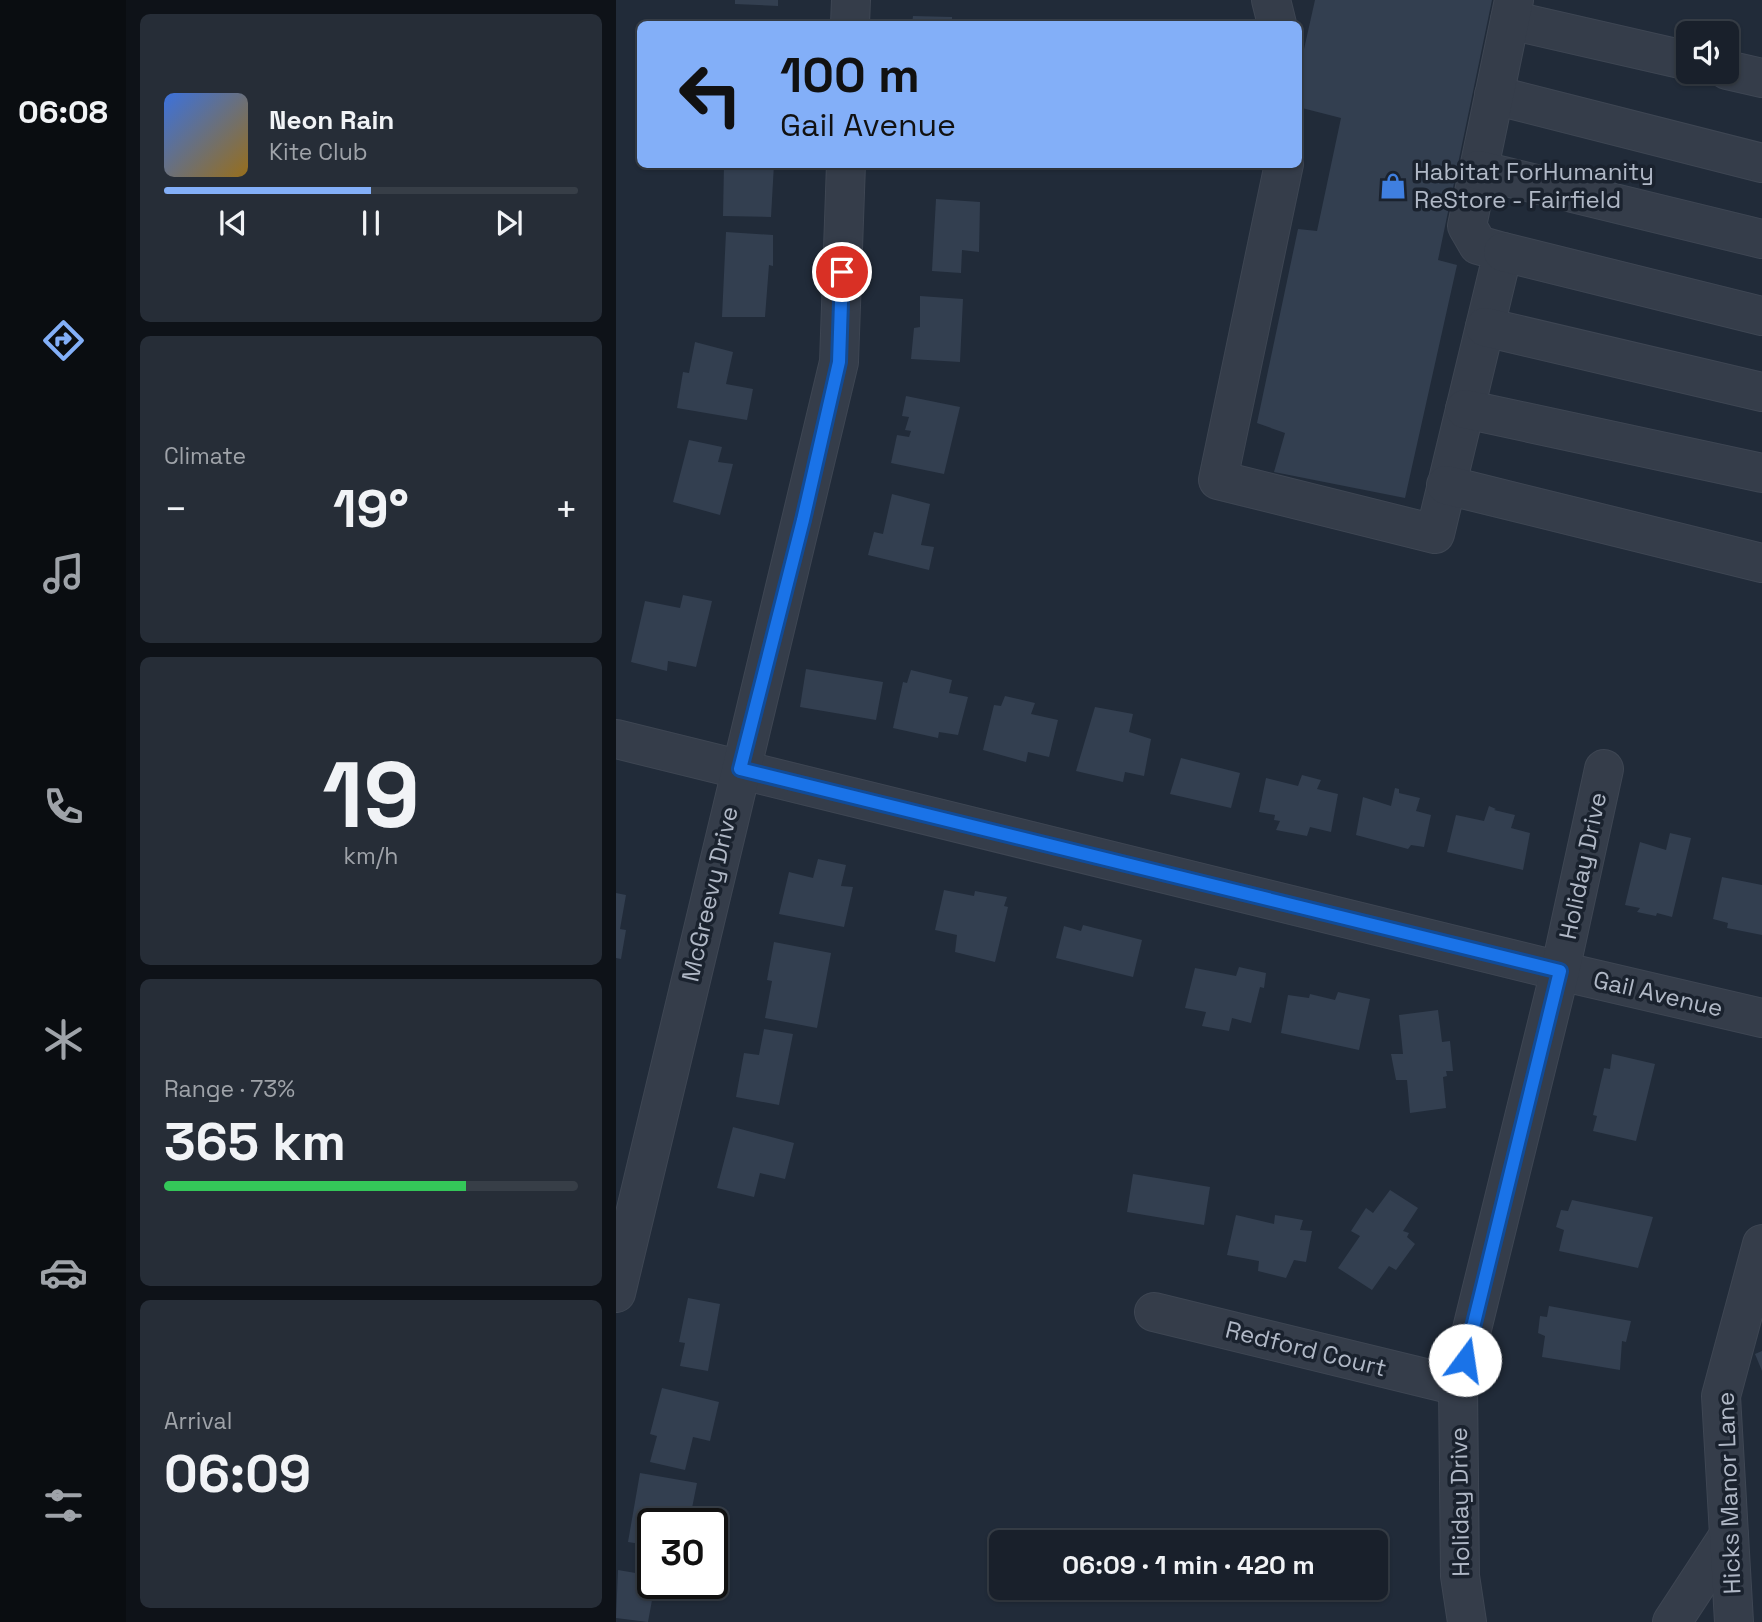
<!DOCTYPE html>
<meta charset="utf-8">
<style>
:root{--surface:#19202b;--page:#262d37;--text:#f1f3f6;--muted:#9fa3a9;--line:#373e47;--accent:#83aff8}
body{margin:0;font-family:"Space Grotesk",sans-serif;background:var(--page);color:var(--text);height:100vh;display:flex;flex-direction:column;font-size:26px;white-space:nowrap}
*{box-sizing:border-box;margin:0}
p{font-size:23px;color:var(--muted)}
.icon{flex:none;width:38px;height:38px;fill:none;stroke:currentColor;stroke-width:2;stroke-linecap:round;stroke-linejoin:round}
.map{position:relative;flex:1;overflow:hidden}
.panel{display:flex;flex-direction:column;gap:14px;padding:14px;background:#0e1218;width:490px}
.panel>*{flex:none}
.hud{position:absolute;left:21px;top:21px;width:665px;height:147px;border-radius:10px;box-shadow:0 2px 5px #0004,0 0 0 2px var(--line);background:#83aff8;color:#111;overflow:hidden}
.controls{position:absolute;left:1060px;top:21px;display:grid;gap:14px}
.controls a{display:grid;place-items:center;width:63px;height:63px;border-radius:10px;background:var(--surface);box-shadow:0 2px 5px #0004,0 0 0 2px var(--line);font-size:35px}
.speed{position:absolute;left:21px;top:1508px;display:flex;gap:14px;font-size:35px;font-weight:700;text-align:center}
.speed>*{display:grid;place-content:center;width:91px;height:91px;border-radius:50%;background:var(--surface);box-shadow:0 2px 5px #0004,0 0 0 2px var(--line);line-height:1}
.speed .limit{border:4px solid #111;border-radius:10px;background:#fff;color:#111}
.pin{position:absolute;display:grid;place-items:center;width:60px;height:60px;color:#fff;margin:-30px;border:4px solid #fff;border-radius:50%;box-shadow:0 2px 7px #0007}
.me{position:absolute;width:77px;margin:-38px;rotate:14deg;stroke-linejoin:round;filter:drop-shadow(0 0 5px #0008)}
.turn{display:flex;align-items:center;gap:24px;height:147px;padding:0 28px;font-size:32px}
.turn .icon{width:91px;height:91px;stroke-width:2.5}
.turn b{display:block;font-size:49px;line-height:60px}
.big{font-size:52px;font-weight:600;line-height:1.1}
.panel .card{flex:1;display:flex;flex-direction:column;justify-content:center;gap:10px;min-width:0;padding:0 24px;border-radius:10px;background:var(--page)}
.panel .dial{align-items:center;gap:0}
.dial b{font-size:91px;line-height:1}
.song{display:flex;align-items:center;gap:21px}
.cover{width:84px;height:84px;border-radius:10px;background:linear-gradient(135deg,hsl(220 70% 55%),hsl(40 70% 35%))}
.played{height:7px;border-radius:4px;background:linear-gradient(90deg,var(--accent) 50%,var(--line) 50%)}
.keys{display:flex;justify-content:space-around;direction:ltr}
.heat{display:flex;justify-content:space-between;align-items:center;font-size:38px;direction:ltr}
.charge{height:10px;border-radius:5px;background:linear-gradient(90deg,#34c759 73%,var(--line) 0)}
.trip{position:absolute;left:373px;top:1530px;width:399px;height:70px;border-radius:10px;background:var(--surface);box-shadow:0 2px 5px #0004,0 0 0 2px var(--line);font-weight:600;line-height:70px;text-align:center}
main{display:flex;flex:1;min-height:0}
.menu{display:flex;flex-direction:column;width:126px;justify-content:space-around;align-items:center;background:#0a0d11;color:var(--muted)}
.menu .icon{width:49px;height:49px}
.menu .on{color:var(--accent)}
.menu b{font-size:32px;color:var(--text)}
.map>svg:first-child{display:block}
.building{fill:#333f50}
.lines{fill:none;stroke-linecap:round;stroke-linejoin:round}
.minor-casing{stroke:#3e4653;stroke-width:40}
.minor{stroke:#353d4a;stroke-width:38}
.route-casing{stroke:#114b97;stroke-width:18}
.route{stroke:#1a73e8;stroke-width:12}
.labels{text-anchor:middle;stroke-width:7;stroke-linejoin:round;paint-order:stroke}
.poi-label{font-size:24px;fill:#b0b8c6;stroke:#1a222e;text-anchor:start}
.street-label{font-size:24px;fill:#b0b8c6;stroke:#1a222e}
</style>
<main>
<nav class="menu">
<b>06:08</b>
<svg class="icon on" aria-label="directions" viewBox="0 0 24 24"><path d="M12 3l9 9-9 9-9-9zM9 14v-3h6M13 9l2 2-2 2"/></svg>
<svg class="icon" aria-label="music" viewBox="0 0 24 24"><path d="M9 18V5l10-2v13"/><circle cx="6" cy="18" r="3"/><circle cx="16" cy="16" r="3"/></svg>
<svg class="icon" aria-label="phone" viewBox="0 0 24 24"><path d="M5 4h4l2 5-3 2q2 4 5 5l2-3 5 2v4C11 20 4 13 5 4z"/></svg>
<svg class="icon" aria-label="climate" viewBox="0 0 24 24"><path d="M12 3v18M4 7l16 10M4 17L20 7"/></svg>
<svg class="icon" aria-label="car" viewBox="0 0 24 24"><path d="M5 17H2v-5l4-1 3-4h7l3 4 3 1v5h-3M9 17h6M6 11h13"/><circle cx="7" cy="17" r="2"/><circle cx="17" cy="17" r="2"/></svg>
<svg class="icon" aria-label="filters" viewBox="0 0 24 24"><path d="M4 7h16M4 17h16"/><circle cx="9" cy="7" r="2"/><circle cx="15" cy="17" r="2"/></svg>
</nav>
<section class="panel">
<div class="card">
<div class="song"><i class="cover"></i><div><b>Neon Rain</b><p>Kite Club</p></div></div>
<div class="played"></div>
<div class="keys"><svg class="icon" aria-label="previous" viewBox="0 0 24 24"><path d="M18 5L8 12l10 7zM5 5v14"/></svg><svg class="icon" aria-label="pause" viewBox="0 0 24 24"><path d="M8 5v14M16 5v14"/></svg><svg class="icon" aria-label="next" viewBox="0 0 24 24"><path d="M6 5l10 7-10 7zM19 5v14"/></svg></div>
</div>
<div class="card"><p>Climate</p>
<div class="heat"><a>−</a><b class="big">19°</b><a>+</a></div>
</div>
<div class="card dial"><b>19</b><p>km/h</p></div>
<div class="card"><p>Range · 73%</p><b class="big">365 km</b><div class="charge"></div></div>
<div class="card"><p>Arrival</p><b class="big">06:09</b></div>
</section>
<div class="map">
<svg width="1146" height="1622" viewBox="0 0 1146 1622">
<rect width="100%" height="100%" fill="#212b39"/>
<g class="building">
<polygon points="119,0 162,0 162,6 119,4"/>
<polygon points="699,0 876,0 822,260 841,265 789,498 658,472 669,433 641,423 682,229 701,231 725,118 682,107 682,76"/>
<polygon points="297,16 336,17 336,24 296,24"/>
<polygon points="108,164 158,164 155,217 107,216"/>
<polygon points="320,199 364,202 363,252 346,250 345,273 316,271"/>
<polygon points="110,232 157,235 157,266 153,265 149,317 106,317"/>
<polygon points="304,296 347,299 344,362 295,359 298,328 304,327"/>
<polygon points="79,342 117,352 110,384 137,389 131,420 61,408 67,372 73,373"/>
<polygon points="290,396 344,407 328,474 275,463 281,435 293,437 295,431 289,430 293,417 286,416"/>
<polygon points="73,440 106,447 102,462 117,464 104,515 57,502"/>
<polygon points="276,494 314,504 305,545 318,547 313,570 252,555 258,532 267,534"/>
<polygon points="67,595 96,601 80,667 52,661 51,671 15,662 29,601 64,608"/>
<polygon points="190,669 267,682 260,720 184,707"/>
<polygon points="295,670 336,680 333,693 352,697 342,735 323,732 322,738 277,728 287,682 291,683"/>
<polygon points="389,696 419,703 415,714 442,720 433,757 412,752 410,762 367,750 378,705 385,706"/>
<polygon points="479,707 517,714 513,732 535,739 528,776 509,772 507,782 460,771"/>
<polygon points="565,758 624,773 615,808 554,794"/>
<polygon points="686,775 705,780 701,789 722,794 715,832 694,827 691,836 660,830 664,821 658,820 659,815 643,812 650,778 682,786"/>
<polygon points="779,788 783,789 783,793 804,798 800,811 815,815 808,847 795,845 792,849 740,835 747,797 775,806"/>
<polygon points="873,806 880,809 878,810 899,815 895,828 914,833 907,870 831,852 840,815 868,821"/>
<polygon points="1054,833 1075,838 1056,917 1041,913 1040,916 1021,912 1024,908 1009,905 1024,842 1050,850"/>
<polygon points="202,859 230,865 225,886 237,887 228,927 163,914 173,872 197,878"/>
<polygon points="1106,877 1146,885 1146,935 1111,928 1112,923 1097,919"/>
<polygon points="328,890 358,896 359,891 391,897 388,906 392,907 379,962 339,952 341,935 319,930"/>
<polygon points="0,893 10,895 4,929 10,930 5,959 0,958"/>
<polygon points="467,925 526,940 517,977 440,958 448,926 465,931"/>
<polygon points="158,942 215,953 201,1028 149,1018 156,981 151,980"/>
<polygon points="623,967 650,973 648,988 644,987 635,1023 616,1018 613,1031 586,1026 590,1012 569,1008 579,968 620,976"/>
<polygon points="722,992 754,999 743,1050 665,1033 672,995 693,998 694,994 719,1000"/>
<polygon points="822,1010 826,1042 834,1041 837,1071 830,1071 831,1076 827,1077 830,1108 794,1113 791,1080 780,1080 775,1054 787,1054 783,1015"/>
<polygon points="148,1029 177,1034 163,1105 120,1097 128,1053 143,1055"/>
<polygon points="996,1054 1039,1064 1020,1141 977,1131 981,1116 977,1115 988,1068 994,1069"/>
<polygon points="117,1127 178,1143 169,1179 144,1173 138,1197 101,1188"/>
<polygon points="517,1174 594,1187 588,1225 511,1212"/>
<polygon points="774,1190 802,1208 787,1231 793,1233 791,1237 799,1244 780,1270 773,1266 756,1290 722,1268 744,1236 735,1231 750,1208 757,1213"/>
<polygon points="956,1200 1037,1217 1022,1268 943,1251 948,1230 940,1227 945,1210 952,1211"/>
<polygon points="620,1215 658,1224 659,1215 687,1220 684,1230 696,1231 690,1262 678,1260 670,1278 642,1271 643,1261 611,1255"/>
<polygon points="72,1298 104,1304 92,1371 64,1366 69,1343 63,1342"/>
<polygon points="933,1306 1015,1321 1010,1342 1006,1341 1004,1370 926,1357 929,1336 922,1333 924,1316 931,1317"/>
<polygon points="1146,1351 1146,1371 1139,1354"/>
<polygon points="46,1388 103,1402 94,1441 77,1437 69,1470 34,1462 41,1436 34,1434"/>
<polygon points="24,1473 81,1483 75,1513 57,1510 54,1524 37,1524 37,1546 12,1542"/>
<polygon points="2,1570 37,1576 37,1584 39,1584 32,1622 0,1618"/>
</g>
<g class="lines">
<g class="minor-casing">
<g id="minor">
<polyline points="655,0 661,24"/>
<polyline points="894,20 1073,61"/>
<polyline points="234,24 235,0"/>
<polyline points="1111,70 1146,78"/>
<polyline points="878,95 1146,163"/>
<polyline points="668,164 602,480 819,534 887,252 862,245 851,226 898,0"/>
<polyline points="862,170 1146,239"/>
<polyline points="887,252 1146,316"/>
<polyline points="869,327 1146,392"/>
<polyline points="849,409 1146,473"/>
<polyline points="830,485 1146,563"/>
<polyline points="0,739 944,971 1146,1018"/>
<polyline points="0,1293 223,362 230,164"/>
<polyline points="538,1312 842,1386"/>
<polyline points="851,1622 844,1576 842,1386 944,971 988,769"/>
<polyline points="1056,1622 1113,1535"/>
<polyline points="1118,1622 1105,1396 1146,1244"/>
</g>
</g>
<use href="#minor" class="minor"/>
</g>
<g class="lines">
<g class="route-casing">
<polyline id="route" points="226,272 223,362 187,520 124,769 944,971 849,1360"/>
</g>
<use href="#route" class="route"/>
</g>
<defs>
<g id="shop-bare" transform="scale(2.1)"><path d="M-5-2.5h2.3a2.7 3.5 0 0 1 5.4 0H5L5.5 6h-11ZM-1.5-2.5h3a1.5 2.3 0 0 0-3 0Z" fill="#3f7fe0" stroke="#1a222e" stroke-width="2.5" paint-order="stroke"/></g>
</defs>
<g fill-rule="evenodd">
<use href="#shop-bare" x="777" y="186"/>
</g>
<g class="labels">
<g class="poi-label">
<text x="798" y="180">Habitat ForHumanity<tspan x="798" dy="28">ReStore - Fairfield</tspan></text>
</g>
<g class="street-label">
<text transform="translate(967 866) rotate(-78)" y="8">Holiday Drive</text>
<text transform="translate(94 894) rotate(-77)" y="8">McGreevy Drive</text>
<text transform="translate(1042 994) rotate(13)" y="8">Gail Avenue</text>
<text transform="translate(690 1349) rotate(14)" y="8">Redford Court</text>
<text transform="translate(1113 1493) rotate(-92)" y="8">Hicks Manor Lane</text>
<text transform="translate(844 1502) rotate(-91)" y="8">Holiday Drive</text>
</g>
</g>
</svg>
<div class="controls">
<a><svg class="icon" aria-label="sound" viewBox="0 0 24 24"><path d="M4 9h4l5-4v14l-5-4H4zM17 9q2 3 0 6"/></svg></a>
</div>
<div class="speed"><div class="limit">30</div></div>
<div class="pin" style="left:226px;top:272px;background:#d93025"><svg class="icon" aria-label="arrive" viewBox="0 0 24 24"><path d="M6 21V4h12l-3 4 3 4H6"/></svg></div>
<svg class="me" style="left:849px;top:1360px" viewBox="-20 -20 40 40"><circle r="19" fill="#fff"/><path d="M0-13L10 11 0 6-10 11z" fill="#1a73e8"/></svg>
<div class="trip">06:09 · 1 min · 420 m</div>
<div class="hud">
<div class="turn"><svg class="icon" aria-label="left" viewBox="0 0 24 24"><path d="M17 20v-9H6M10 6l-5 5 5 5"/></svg><div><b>100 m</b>Gail Avenue</div></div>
</div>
</div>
</main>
